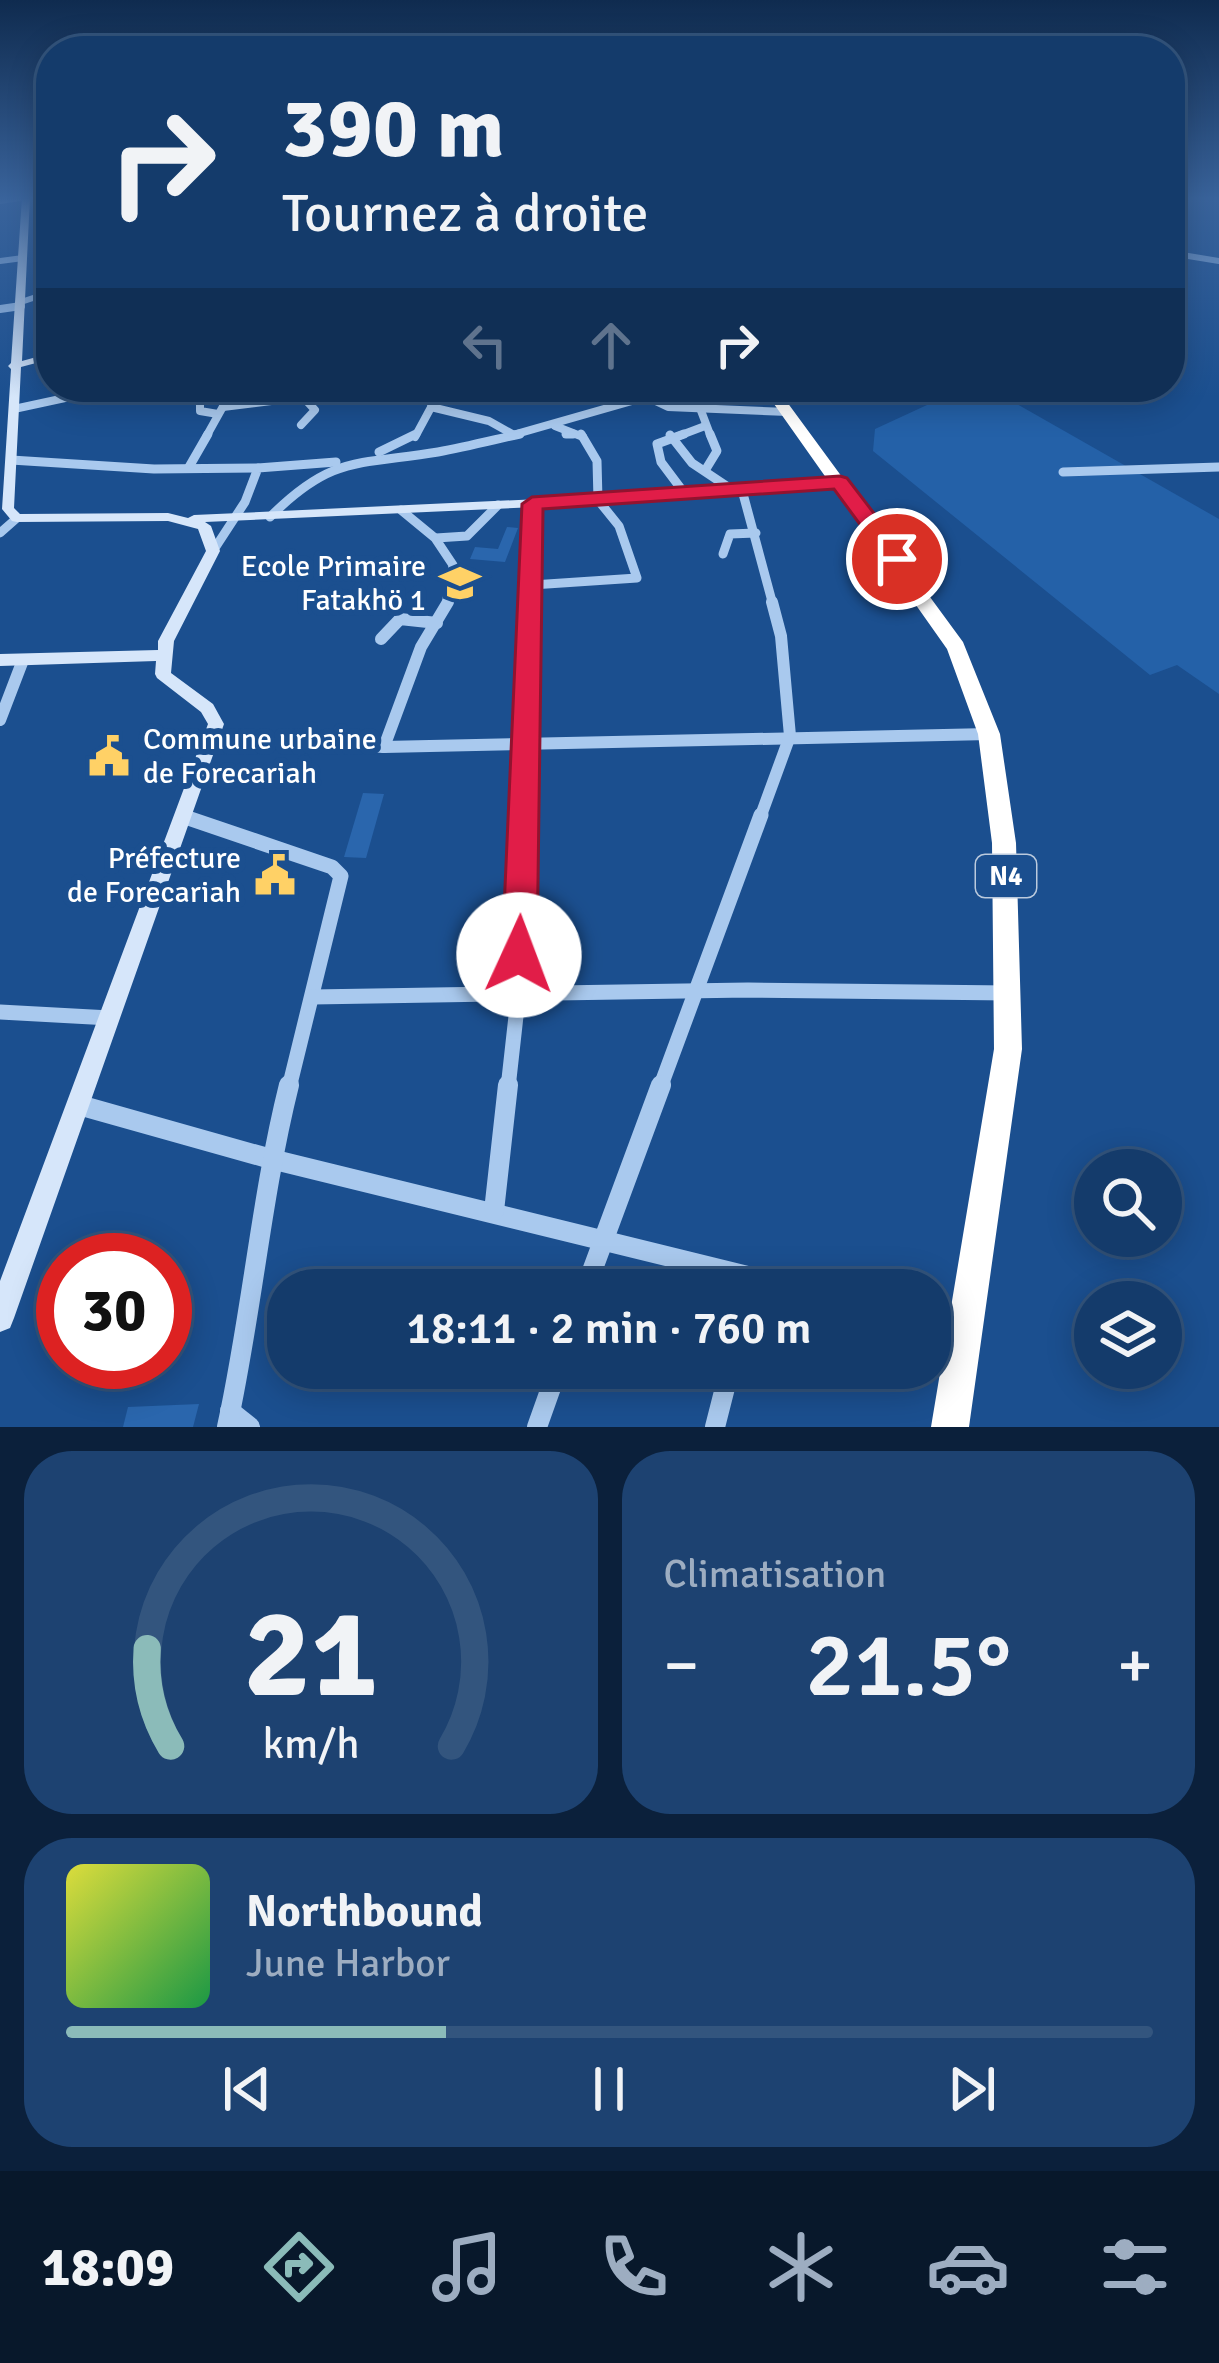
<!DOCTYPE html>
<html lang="fr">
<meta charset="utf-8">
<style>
:root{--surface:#143b6b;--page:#1d4271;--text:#f1f3f6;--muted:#9dadc1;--line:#33557e;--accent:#8bbbb9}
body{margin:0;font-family:Signika,sans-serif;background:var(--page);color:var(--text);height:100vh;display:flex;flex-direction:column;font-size:45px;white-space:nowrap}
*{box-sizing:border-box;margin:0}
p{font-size:39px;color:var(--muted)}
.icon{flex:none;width:66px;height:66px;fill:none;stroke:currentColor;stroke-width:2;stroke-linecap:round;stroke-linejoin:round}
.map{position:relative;height:1427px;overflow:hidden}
.sheet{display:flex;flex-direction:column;gap:24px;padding:24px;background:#0b203b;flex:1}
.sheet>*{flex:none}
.banner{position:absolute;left:36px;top:36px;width:1149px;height:366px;border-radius:48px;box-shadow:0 6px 30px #0003,0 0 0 3px var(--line);background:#143b6b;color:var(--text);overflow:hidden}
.controls{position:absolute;left:1074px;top:1149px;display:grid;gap:24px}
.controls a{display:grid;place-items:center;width:108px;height:108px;border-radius:50%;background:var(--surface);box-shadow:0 6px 30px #0003,0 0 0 3px var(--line);font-size:60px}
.speed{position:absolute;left:36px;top:1233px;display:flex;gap:24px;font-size:60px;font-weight:700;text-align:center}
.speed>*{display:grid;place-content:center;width:156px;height:156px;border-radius:50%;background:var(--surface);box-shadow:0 6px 30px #0003,0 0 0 3px var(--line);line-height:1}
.speed .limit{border:18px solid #d22;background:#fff;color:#111}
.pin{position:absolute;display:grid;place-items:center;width:102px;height:102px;color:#fff;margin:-51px;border:6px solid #fff;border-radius:50%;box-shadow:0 3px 12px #0007}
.me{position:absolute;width:132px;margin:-66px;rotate:2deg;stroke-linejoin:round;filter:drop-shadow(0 0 9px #0008)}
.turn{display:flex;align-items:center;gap:42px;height:252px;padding:0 48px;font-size:54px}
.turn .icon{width:156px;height:156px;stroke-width:2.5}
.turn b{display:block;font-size:84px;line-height:102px}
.lanes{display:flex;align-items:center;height:114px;padding:0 48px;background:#0003;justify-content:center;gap:60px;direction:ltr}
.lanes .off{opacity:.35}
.big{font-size:90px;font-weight:600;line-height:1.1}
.sheet .widget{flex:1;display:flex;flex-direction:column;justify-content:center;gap:18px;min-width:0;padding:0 42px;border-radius:48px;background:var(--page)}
.sheet .dial{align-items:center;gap:0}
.dial svg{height:312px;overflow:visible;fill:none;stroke:var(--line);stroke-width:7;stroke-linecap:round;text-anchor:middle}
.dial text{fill:var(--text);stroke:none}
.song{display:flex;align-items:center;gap:36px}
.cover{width:144px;height:144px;border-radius:18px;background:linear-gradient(135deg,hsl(60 70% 55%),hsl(140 70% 35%))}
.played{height:12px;border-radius:6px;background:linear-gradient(90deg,var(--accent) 35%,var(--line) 35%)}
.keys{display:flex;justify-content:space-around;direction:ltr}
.heat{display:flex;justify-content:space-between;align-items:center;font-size:66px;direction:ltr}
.sheet .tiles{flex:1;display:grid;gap:24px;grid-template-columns:1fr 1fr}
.widget:last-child{grid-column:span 2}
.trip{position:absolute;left:267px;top:1269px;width:684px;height:120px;border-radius:48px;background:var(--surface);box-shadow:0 6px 30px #0003,0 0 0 3px var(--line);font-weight:600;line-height:120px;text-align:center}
.dock{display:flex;height:192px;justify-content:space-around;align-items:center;background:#08182b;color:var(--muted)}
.dock .icon{width:84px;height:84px}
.dock .selected{color:var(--accent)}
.dock b{font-size:54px;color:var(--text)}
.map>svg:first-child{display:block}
.green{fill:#2461a8}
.building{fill:#2a66ad}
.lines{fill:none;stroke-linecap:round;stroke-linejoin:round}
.street-far5{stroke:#a9c9ee;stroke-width:6}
.street-far4{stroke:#a9c9ee;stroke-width:8}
.street-far3{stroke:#a9c9ee;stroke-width:9}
.street-far2{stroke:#a9c9ee;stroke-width:12}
.street-far1{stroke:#a9c9ee;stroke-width:15}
.street{stroke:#a9c9ee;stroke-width:20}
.secondary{fill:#d6e6fa;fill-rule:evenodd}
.highway{fill:#fff;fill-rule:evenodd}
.route{fill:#e11d48;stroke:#92132f;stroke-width:3}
.labels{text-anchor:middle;stroke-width:12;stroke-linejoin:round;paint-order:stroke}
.shield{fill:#1b4f8f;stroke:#bbcadd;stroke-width:3}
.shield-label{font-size:27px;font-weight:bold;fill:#fff}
.poi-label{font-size:30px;fill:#fff;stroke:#1b4f8f;text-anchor:end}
</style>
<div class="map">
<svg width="1219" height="1427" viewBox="0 0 1219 1427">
<rect width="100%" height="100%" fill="#1b4f8f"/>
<polygon class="green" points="900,387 987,387 1219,519 1219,694 1177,665 1150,675 873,451 875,429 927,405"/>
<g class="building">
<polygon points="507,527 518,528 505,562 470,559 475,547 498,549"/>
<polygon points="363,793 384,794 366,858 344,857"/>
<polygon points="199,1404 193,1427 123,1427 128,1407"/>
</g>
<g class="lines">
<g class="street-far5">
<polyline points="0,201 26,197"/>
<polyline points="1170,253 1219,261"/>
<polyline points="0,261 23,258"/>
<polyline points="21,302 51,292"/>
</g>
<g class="street-far4">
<polyline points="0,309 21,306"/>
<polyline points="185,387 200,398 200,411 218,414"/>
<polyline points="692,387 711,437"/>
<polyline points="189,388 230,394 206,437"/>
<polyline points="647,397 668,407 788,412"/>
<polyline points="223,407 303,397"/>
<polyline points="431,407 489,421 514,435"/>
<polyline points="14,409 116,387"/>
<polyline points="301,425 315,410 303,397 305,387"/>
<polyline points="555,426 583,437"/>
<polyline points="415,437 442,387"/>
<polyline points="506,437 681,387"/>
<polyline points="676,437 705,426"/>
</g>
<g class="street-far3">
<polyline points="566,434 573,434"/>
<polyline points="684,434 657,444 661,462 685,494"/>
<polyline points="670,435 692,463 734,491"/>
<polyline points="379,452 416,434"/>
<polyline points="11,460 154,469 258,468"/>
<polyline points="189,467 208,434"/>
<polyline points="706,469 717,451 710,434"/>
<polyline points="1063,472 1219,467"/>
<polyline points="742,490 773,605"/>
<polyline points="401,510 435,538 453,565 446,605"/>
<path d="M 270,517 C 332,455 358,465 438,452 C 465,447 493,440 520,434"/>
<polyline points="0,533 17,518"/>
<polyline points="436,538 467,536 498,505"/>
<polyline points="213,551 245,502 258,468 336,462"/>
<polyline points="723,554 730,534 756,533"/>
<polyline points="532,585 637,578 619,526 598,500 597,461 581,434"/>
<polyline points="529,605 532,504"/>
</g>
<g class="street-far2">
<polyline points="381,639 400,619 437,623"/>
<polyline points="0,720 23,660"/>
<polyline points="214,738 384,747 989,734"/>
<polyline points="384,747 421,647 448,602"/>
<polyline points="523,818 529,602"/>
<polyline points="760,818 790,736 781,636 772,602"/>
</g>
<g class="street-far1">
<polyline points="185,817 332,867 341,876 289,1088"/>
<polyline points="312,997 748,990 1009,993"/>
<polyline points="0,1012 110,1018"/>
<polyline points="508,1088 518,998 523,815"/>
<polyline points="660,1088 761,815"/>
</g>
<g class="street">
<polyline points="79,1105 271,1159 805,1290"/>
<polyline points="494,1211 508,1085"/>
<polyline points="585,1290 661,1085"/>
<polyline points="930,1319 961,1326"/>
<polyline points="230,1411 250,1427"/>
<path d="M 227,1427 C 252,1313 261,1197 289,1085"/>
<polyline points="537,1427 558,1368"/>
<polyline points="715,1427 730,1368"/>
</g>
<polygon class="secondary" points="22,197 30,197 22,361 51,353 51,359 21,367 14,508 20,514 168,513 188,518 194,515 647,494 840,478 846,482 840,486 647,502 205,522 211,526 220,551 174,641 171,673 213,704 224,724 14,1318 10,1328 0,1332 0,1281 208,724 201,712 157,678 155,674 156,661 0,666 0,654 158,650 158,641 206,551 198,529 168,521 17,522 12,521 2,509 11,369 8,366 11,363"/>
<polygon class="highway" points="762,387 776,387 963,642 1000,734 1016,843 1022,1049 969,1427 931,1427 994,1049 992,843 978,734 947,649"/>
</g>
<linearGradient id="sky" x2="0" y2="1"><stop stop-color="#0f2b4f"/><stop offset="0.5" stop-color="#39639b"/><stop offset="1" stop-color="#39639b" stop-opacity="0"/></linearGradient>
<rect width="1219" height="397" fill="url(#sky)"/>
<polygon class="route" points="840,476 847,478 905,554 905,564 889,564 834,489 543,509 537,955 532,967 519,972 507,967 502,955 522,504 532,497"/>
<defs>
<g id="school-bare" transform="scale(3.24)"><path d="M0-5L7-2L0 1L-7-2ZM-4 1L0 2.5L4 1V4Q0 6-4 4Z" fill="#ffd166" stroke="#1b4f8f" stroke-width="2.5" paint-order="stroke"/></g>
<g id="civic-bare" transform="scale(3.24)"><path d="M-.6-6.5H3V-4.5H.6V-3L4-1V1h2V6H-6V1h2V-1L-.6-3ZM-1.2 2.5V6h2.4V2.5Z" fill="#ffd166" stroke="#1b4f8f" stroke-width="2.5" paint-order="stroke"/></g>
</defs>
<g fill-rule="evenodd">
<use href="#school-bare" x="460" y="583"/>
<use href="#civic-bare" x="109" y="756"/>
<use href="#civic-bare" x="275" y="875"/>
</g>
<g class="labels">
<rect class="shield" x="976" y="855" width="60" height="42" rx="9"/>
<g class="shield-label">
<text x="1006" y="885">N4</text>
</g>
<g class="poi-label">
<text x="426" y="576">Ecole Primaire<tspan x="426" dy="34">Fatakhö 1</tspan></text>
<text x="143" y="749" text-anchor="start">Commune urbaine<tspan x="143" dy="34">de Forecariah</tspan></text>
<text x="241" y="868">Préfecture<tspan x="241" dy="34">de Forecariah</tspan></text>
</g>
</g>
</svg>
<div class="controls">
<a><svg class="icon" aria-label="search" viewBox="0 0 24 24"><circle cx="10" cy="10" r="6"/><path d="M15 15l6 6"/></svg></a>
<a><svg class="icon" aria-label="layers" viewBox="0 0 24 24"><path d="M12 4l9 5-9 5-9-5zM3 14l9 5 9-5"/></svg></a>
</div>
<div class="speed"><div class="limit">30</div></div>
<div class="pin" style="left:897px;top:559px;background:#d93025"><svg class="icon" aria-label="arrive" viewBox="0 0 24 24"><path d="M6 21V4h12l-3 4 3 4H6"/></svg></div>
<svg class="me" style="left:519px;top:955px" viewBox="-20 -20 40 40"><circle r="19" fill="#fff"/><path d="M0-13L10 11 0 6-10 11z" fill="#e11d48"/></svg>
<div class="trip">18:11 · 2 min · 760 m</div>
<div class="banner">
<div class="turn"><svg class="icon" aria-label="right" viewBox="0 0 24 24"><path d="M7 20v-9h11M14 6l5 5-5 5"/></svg><div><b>390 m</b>Tournez à droite</div></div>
<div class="lanes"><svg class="icon off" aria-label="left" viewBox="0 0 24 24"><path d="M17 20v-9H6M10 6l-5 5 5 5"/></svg><svg class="icon off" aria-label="ahead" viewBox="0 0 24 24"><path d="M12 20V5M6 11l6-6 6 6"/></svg><svg class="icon" aria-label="right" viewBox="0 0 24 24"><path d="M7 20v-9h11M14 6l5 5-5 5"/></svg></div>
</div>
</div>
<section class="sheet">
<div class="tiles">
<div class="widget dial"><svg viewBox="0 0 100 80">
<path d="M14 69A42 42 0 1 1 86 69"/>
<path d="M14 69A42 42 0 0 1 8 44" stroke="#8bbbb9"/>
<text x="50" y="56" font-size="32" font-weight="700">21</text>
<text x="50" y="72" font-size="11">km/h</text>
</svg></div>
<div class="widget"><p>Climatisation</p>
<div class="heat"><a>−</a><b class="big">21.5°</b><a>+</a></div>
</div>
<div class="widget">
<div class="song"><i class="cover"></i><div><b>Northbound</b><p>June Harbor</p></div></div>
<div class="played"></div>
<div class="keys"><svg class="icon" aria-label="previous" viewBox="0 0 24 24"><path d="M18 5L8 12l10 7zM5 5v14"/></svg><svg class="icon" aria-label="pause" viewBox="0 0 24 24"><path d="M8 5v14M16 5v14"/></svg><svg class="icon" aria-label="next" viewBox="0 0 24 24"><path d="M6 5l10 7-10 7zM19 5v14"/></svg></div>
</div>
</div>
</section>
<nav class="dock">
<b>18:09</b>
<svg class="icon selected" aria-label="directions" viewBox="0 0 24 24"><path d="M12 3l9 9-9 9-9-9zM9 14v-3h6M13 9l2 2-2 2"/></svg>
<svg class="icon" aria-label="music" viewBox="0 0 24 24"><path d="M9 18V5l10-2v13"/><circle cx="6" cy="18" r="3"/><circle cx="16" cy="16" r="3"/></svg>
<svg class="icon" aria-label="phone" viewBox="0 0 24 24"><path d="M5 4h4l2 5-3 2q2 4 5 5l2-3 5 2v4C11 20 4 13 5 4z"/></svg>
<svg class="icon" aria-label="climate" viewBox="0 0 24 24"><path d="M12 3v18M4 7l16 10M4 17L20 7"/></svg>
<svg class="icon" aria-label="car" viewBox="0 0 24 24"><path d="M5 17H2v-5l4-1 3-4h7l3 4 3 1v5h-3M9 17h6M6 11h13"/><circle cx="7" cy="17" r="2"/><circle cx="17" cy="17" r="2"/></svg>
<svg class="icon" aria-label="filters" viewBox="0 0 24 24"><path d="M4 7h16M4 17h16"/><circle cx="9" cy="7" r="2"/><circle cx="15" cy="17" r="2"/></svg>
</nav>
